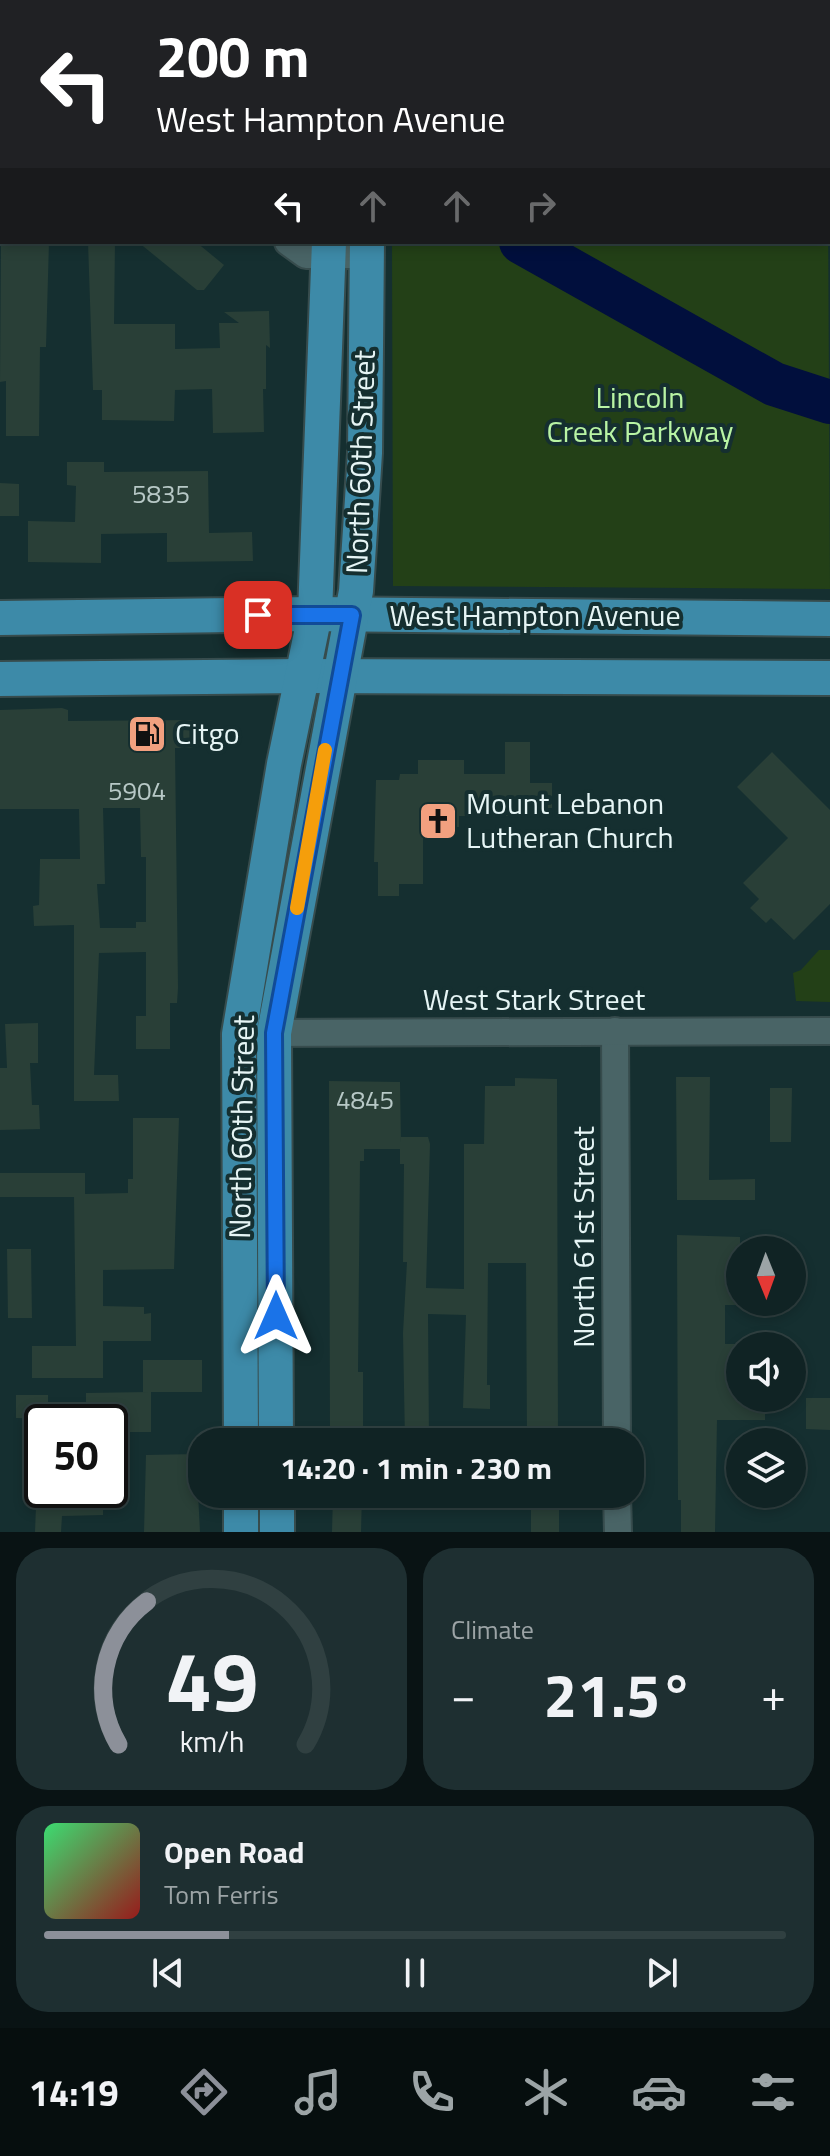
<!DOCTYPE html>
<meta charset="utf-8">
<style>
:root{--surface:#102324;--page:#1e2f31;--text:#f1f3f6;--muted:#9ca4a6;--line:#304041;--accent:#8c9099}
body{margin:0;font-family:"Titillium Web",sans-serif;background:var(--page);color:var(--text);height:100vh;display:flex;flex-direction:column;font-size:30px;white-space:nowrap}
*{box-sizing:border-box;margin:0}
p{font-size:26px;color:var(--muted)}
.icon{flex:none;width:44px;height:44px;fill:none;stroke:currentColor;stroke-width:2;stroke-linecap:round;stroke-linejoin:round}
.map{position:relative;height:1532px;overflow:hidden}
.side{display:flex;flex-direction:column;gap:16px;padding:16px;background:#091314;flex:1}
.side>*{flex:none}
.hud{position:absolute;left:0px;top:0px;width:830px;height:244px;box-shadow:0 4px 12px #0003,0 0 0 2px var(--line);background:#202124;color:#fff;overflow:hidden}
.needle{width:52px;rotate:179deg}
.buttons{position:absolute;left:726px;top:1236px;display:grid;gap:16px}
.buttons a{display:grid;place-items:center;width:80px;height:80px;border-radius:50%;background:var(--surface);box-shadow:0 4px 12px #0003,0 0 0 2px var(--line);font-size:40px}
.speed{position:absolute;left:24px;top:1404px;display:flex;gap:16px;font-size:40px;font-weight:700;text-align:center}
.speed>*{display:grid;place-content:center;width:104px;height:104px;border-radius:50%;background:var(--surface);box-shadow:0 4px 12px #0003,0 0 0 2px var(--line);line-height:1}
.speed .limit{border:4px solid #111;border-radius:12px;background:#fff;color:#111}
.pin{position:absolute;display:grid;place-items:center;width:68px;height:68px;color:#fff;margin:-34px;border-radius:16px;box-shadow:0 4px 12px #0006}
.me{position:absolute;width:88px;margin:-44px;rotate:0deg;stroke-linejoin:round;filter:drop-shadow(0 0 6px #0008)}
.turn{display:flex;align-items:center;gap:28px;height:168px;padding:0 24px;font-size:36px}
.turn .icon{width:104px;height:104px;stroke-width:2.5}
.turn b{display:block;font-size:56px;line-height:68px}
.lanes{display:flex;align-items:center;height:76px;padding:0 24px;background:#0003;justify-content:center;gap:40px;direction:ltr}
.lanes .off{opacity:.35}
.big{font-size:60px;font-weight:700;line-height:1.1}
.side .card{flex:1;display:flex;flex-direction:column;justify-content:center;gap:12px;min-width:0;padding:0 28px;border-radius:32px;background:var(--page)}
.side .dial{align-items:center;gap:0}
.dial svg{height:208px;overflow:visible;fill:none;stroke:var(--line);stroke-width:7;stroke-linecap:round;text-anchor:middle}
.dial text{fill:var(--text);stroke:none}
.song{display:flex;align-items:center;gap:24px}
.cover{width:96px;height:96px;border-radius:12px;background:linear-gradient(135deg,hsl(140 70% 55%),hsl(0 70% 35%))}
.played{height:8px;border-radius:4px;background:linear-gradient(90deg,var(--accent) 25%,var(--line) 25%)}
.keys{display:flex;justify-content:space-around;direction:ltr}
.heat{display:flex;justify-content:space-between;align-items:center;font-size:44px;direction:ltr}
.side .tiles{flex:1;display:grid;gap:16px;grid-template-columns:1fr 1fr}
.card:last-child{grid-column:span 2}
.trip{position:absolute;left:188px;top:1428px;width:456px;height:80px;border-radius:32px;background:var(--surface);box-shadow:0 4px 12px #0003,0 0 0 2px var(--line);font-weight:700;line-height:80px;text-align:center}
.tabs{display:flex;height:128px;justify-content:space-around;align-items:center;background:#060e0e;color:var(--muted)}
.tabs .icon{width:56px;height:56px}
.tabs .selected{color:var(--accent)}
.tabs b{font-size:36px;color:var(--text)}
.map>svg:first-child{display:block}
.green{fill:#234017}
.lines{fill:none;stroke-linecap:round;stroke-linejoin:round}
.river{stroke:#010f3d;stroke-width:44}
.building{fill:#293f37;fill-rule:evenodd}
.minor-casing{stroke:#374c4d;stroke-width:30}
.major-casing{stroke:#374c4d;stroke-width:38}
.minor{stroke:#496466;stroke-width:26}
.major{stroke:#3d8aa8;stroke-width:34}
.route-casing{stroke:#114b97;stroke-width:20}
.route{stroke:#1a73e8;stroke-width:14}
.slow{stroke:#f59e0b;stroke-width:14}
.labels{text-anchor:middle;stroke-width:8;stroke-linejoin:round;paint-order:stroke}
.number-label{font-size:26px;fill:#b7c8c6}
.park-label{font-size:30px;fill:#b9f4a4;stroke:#152f30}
.street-label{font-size:30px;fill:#e6f5f5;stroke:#152f30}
.poi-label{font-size:30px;fill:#e6f5f5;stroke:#152f30;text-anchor:start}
</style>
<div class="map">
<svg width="830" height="1532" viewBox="0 0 830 1532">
<rect width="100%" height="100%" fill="#152f30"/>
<g class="green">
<polygon points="828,203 830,589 393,586 392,242 828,242"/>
<polygon points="819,950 830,950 830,1002 796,1001 793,973 801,970"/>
</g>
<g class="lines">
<g class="river">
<polyline points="201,0 203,2"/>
<polyline points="521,242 774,384 830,402"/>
</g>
</g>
<g class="building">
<polygon points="1,242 49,242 46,347 40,347 39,436 6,436 6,381 0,382"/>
<polygon points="88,242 115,242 114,324 175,324 175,349 220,348 219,323 239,323 224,312 269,311 270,348 266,345 266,389 263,389 264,432 213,433 212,389 175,390 174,421 102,420 102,390 93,390"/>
<polygon points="138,242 196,242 224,265 204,290 197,290"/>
<polygon points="67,462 104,462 104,472 208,471 209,533 252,532 253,561 167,562 167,533 101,534 101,563 28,562 28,521 75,522 76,486 67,485"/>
<polygon points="0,483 19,484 19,516 0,516"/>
<path d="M 62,708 L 68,710 L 68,721 L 195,720 L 195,748 L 175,748 L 178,988 L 177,1003 L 170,1003 L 170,1049 L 136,1049 L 136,1016 L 146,1016 L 146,952 L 99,953 L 94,1075 L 118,1075 L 119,1101 L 74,1101 L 74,925 L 34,926 L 33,906 L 39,905 L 40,859 L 80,859 L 79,809 L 0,809 L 0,710 ZM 103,808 L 140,808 L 141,857 L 146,857 L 146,922 L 136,922 L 136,928 L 100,928 L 97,884 L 105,884 Z"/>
<polygon points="505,742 530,742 530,783 552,783 552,808 530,808 530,816 459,816 459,827 423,827 423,884 399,884 399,896 378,896 378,862 374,862 376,780 399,780 400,774 418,774 418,760 464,760 464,774 505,774"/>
<polygon points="772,752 830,810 830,904 794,940 771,918 766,923 750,908 759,899 743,883 788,838 737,787"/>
<polygon points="38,1023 38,1063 30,1063 32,1105 39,1105 40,1129 0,1130 0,1068 7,1068 5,1024"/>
<polygon points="676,1077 710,1077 709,1180 755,1179 755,1200 677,1200"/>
<polygon points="515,1078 557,1079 558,1442 527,1440 526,1263 488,1263 487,1385 490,1385 490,1409 463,1408 466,1315 428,1314 429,1442 405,1442 403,1333 407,1262 403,1262 404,1164 400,1164 400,1149 364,1149 364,1161 360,1161 358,1372 363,1372 363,1441 330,1442 329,1081 400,1082 401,1144 401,1137 428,1137 430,1144 426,1288 464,1289 464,1144 484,1144 485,1086 515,1086"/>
<polygon points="770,1088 792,1088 791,1142 770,1142"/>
<polygon points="133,1118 179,1118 174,1269 103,1270 103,1306 144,1307 144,1314 151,1313 151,1341 103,1341 103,1378 32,1378 32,1346 76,1346 74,1197 0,1197 0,1173 85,1173 85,1194 128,1193 128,1179 133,1179"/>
<polygon points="677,1235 740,1237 740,1305 725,1305 725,1344 740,1344 740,1399 765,1399 765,1420 717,1420 715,1532 681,1532 681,1500 678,1500"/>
<polygon points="7,1249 31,1249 32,1318 8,1318"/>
<polygon points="143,1360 202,1360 202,1392 151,1392 151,1432 110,1432 110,1422 86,1422 86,1393 148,1392 143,1392"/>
<polygon points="16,1395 48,1395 48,1419 16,1418"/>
<polygon points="806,1398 830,1398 830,1430 806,1429"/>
<polygon points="196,1454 200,1532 144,1532 146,1455"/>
<polygon points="78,1492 103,1492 103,1515 62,1516 61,1532 35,1532 36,1506 62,1506 62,1495 78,1496"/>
<polygon points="333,1494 362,1494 361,1532 332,1532"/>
<rect x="531" y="1494" width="28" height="38"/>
</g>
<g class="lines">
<g class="minor-casing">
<g id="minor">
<polyline points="29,0 31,2"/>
<polyline points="660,0 662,2"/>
<polyline points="828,162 830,164"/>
<polyline points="288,242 306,255 367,255"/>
<polyline points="615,1031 617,1442"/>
<polyline points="259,1033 830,1031"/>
<polyline points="617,1494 618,1532"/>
</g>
</g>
<g class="major-casing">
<g id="major">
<polyline points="343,2 343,0"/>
<polyline points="0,618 315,614 830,619"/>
<polyline points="0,679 301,676 830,678"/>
<polyline points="241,1442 239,1034 284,764 315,614 329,242"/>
<polyline points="276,1442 274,1033 356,591 365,453 367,242"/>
<polyline points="241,1494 241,1532"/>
<polyline points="277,1494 277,1532"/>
</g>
</g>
<use href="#minor" class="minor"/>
<use href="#major" class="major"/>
</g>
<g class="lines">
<g class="route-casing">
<polyline id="route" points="258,615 352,615 274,1033 276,1316"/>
</g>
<use href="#route" class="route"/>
<polyline class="slow" points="297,908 325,750"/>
</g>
<defs>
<g id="fuel-square" transform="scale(2)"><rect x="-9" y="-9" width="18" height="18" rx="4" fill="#f2a07f" stroke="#152f30"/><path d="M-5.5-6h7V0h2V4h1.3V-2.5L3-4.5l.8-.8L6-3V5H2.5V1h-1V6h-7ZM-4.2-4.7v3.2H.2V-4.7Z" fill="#111"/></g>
<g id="church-square" transform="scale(2)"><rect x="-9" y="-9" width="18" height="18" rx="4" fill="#f2a07f" stroke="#152f30"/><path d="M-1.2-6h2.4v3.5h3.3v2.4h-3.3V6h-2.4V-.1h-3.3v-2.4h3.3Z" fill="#111"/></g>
</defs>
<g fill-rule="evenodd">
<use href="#fuel-square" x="147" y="734"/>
<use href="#church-square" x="438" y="821"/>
</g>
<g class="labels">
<g class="number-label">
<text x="161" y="503">5835</text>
<text x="137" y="800">5904</text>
<text x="365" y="1109">4845</text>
</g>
<g class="park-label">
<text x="640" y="408">Lincoln<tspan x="640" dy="34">Creek Parkway</tspan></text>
</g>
<g class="street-label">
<text transform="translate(361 462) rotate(-88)" y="10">North 60th Street</text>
<text x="535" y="626">West Hampton Avenue</text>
<text x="534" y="1010">West Stark Street</text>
<text transform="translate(242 1127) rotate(-89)" y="10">North 60th Street</text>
<text transform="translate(584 1237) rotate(-90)" y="10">North 61st Street</text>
</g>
<g class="poi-label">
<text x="175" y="744">Citgo</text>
<text x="466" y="814">Mount Lebanon<tspan x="466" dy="34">Lutheran Church</tspan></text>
</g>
</g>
</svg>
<div class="buttons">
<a><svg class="needle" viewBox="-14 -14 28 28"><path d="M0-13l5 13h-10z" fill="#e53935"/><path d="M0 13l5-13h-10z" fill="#9ca4a6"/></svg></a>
<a><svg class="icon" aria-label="sound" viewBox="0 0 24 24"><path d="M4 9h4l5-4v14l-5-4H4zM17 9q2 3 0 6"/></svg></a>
<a><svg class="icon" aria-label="layers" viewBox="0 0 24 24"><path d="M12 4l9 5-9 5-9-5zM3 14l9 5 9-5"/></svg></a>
</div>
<div class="speed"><div class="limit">50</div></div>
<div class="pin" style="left:258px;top:615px;background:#d93025"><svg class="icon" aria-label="arrive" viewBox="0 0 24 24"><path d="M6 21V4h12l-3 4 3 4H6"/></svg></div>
<svg class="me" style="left:276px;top:1316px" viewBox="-20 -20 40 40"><path d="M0-17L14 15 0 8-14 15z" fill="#1a73e8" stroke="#fff" stroke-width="4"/></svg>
<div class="trip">14:20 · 1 min · 230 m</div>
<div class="hud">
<div class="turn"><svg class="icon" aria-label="left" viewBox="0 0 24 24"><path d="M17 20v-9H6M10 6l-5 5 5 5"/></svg><div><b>200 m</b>West Hampton Avenue</div></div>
<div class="lanes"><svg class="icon" aria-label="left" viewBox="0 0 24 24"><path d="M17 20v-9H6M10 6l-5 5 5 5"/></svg><svg class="icon off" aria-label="ahead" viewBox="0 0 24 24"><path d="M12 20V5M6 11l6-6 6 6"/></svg><svg class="icon off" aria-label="ahead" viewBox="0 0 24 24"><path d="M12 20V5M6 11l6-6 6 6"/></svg><svg class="icon off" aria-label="right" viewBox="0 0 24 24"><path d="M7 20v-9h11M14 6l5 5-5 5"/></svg></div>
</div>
</div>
<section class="side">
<div class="tiles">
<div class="card dial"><svg viewBox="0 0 100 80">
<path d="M14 69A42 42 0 1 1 86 69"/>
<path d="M14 69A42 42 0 0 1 25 14" stroke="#8c9099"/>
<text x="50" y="56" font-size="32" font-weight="700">49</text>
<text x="50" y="72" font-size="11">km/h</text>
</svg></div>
<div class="card"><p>Climate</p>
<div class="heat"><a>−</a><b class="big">21.5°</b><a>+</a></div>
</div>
<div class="card">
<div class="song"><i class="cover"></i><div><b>Open Road</b><p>Tom Ferris</p></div></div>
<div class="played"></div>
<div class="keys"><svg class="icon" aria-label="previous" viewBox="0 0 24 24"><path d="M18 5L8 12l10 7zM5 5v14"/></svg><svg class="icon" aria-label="pause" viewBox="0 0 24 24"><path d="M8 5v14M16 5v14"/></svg><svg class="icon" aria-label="next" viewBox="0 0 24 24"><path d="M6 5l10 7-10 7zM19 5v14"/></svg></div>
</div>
</div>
</section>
<nav class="tabs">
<b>14:19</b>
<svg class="icon selected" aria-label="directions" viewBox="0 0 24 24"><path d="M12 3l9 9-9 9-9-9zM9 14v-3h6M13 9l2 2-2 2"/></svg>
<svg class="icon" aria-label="music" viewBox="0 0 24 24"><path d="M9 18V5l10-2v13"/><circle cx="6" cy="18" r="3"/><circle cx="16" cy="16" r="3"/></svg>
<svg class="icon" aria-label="phone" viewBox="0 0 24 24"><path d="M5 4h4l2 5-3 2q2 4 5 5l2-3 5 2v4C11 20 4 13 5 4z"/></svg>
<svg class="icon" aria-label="climate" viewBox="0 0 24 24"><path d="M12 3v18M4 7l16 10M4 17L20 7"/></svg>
<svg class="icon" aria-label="car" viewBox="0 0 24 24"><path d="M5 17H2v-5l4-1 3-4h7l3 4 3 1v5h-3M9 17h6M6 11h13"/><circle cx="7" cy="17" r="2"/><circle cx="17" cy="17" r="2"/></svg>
<svg class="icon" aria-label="filters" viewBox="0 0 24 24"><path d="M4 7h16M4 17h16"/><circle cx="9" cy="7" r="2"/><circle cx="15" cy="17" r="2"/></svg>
</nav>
